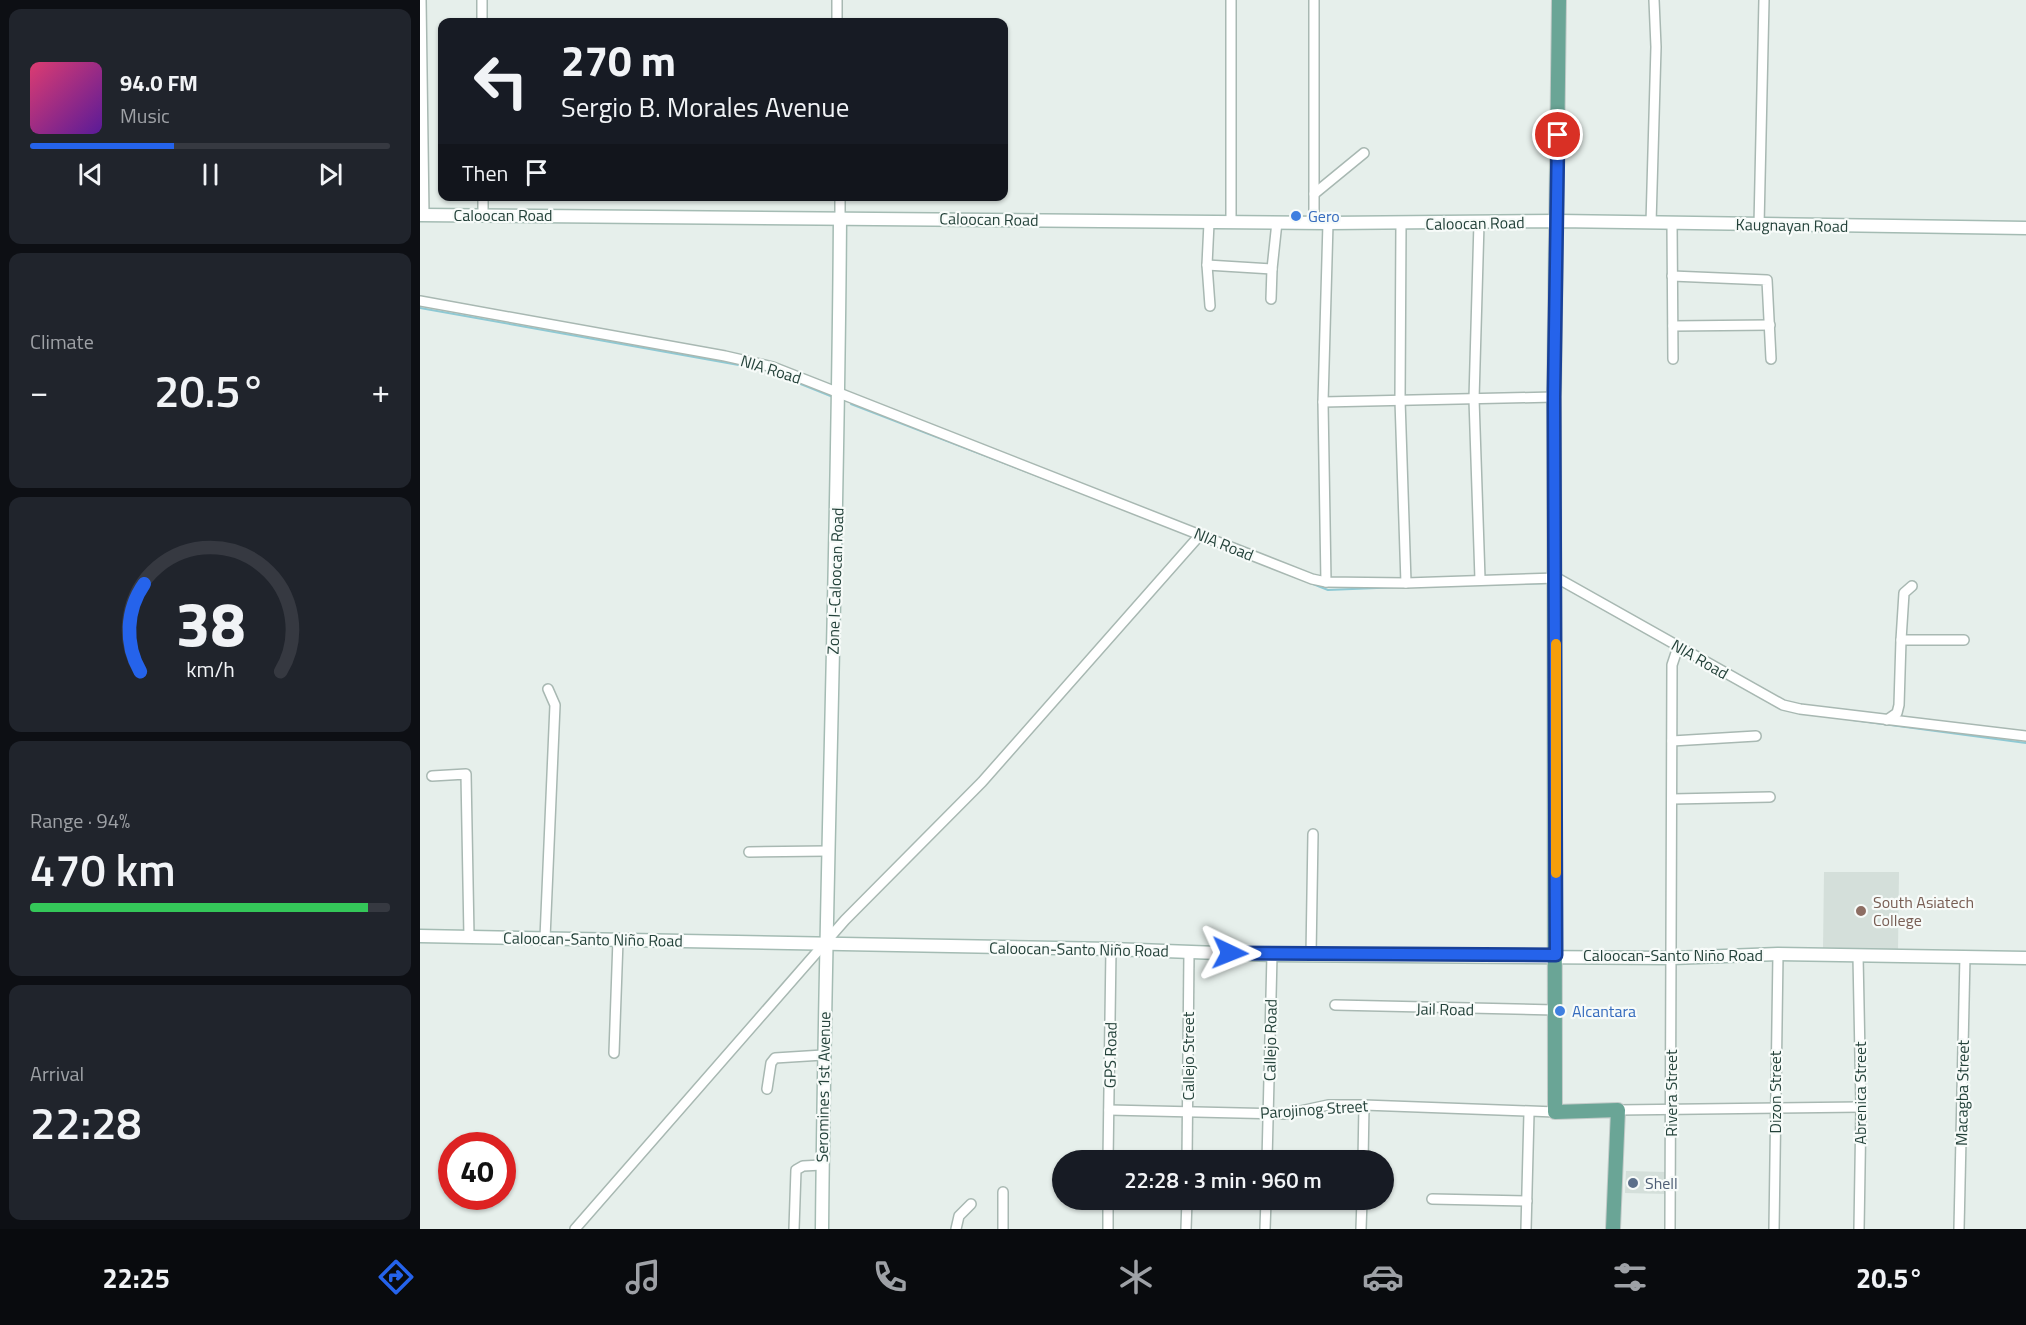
<!DOCTYPE html>
<meta charset="utf-8">
<style>
:root{--surface:#171b24;--page:#20242c;--text:#f1f3f6;--muted:#9ea1a6;--line:#363941;--accent:#2563eb}
body{margin:0;font-family:"Titillium Web",sans-serif;background:var(--page);color:var(--text);height:100vh;display:flex;flex-direction:column;font-size:22px;white-space:nowrap}
*{box-sizing:border-box;margin:0}
p{font-size:20px;color:var(--muted)}
.icon{flex:none;width:33px;height:33px;fill:none;stroke:currentColor;stroke-width:2;stroke-linecap:round;stroke-linejoin:round}
.map{position:relative;flex:1;overflow:hidden}
.details{display:flex;flex-direction:column;gap:9px;padding:9px;background:#0d0f14;width:420px}
.details>*{flex:none}
.banner{position:absolute;left:18px;top:18px;width:570px;height:183px;border-radius:12px;box-shadow:0 2px 4px #0004;background:#171b24;color:var(--text);overflow:hidden}
.speed{position:absolute;left:18px;top:1132px;display:flex;gap:12px;font-size:30px;font-weight:700;text-align:center}
.speed>*{display:grid;place-content:center;width:78px;height:78px;border-radius:50%;background:var(--surface);box-shadow:0 2px 4px #0004;line-height:1}
.speed .limit{border:9px solid #d22;background:#fff;color:#111}
.pin{position:absolute;display:grid;place-items:center;width:51px;height:51px;color:#fff;margin:-26px;border:3px solid #fff;border-radius:50%;box-shadow:0 2px 6px #0007}
.me{position:absolute;width:66px;margin:-33px;rotate:92deg;stroke-linejoin:round;filter:drop-shadow(0 0 4px #0008)}
.turn{display:flex;align-items:center;gap:21px;height:126px;padding:0 24px;font-size:27px}
.turn .icon{width:78px;height:78px;stroke-width:2.5}
.turn b{display:block;font-size:42px;line-height:51px}
.then{display:flex;align-items:center;height:57px;padding:0 24px;background:#0003;gap:12px;font-size:22px}
.big{font-size:45px;font-weight:600;line-height:1.1}
.details .widget{flex:1;display:flex;flex-direction:column;justify-content:center;gap:9px;min-width:0;padding:0 21px;border-radius:12px;background:var(--page)}
.details .dial{align-items:center;gap:0}
.dial svg{height:156px;overflow:visible;fill:none;stroke:var(--line);stroke-width:7;stroke-linecap:round;text-anchor:middle}
.dial text{fill:var(--text);stroke:none}
.song{display:flex;align-items:center;gap:18px}
.cover{width:72px;height:72px;border-radius:9px;background:linear-gradient(135deg,hsl(340 70% 55%),hsl(270 70% 35%))}
.played{height:6px;border-radius:3px;background:linear-gradient(90deg,var(--accent) 40%,var(--line) 40%)}
.keys{display:flex;justify-content:space-around;direction:ltr}
.heat{display:flex;justify-content:space-between;align-items:center;font-size:33px;direction:ltr}
.charge{height:9px;border-radius:4px;background:linear-gradient(90deg,#34c759 94%,var(--line) 0)}
.trip{position:absolute;left:632px;top:1150px;width:342px;height:60px;border-radius:30px;background:var(--surface);box-shadow:0 2px 4px #0004;font-weight:600;line-height:60px;text-align:center}
.tabs{display:flex;height:96px;justify-content:space-around;align-items:center;background:#090b0e;color:var(--muted)}
.tabs .icon{width:42px;height:42px}
.tabs .current{color:var(--accent)}
.tabs b{font-size:27px;color:var(--text)}
main{display:flex;flex:1;min-height:0}
.map>svg:first-child{display:block}
.built{fill:#d4dfda}
.lines{fill:none;stroke-linecap:round;stroke-linejoin:round}
.stream{stroke:#8ec9d4;stroke-width:2}
.street-casing{stroke:#a8b8b2;stroke-width:12}
.secondary-casing{stroke:#a4bbb3;stroke-width:15}
.primary-casing{stroke:#c2cac8;stroke-width:16}
.street{stroke:#fff;stroke-width:9}
.secondary{stroke:#fff;stroke-width:12}
.primary{stroke:#6aa596;stroke-width:14}
.route-casing{stroke:#184099;stroke-width:15}
.route{stroke:#2563eb;stroke-width:10}
.slow{stroke:#f59e0b;stroke-width:10}
.shop-dot{fill:#3f7fe0;stroke:#f7fbf9;stroke-width:2}
.education-dot{fill:#8d6e63;stroke:#f7fbf9;stroke-width:2}
.service-dot{fill:#5c6f8a;stroke:#f7fbf9;stroke-width:2}
.labels{text-anchor:middle;stroke-width:4.5;stroke-linejoin:round;paint-order:stroke}
.street-label{font-size:16px;fill:#24423a;stroke:#f7fbf9}
.shop-label{font-size:16px;fill:#366cbe;stroke:#f7fbf9;text-anchor:start}
.education-label{font-size:16px;fill:#785e54;stroke:#f7fbf9;text-anchor:start}
.service-label{font-size:16px;fill:#4e5e75;stroke:#f7fbf9;text-anchor:start}
</style>
<main>
<section class="details">
<div class="widget">
<div class="song"><i class="cover"></i><div><b>94.0 FM</b><p>Music</p></div></div>
<div class="played"></div>
<div class="keys"><svg class="icon" aria-label="previous" viewBox="0 0 24 24"><path d="M18 5L8 12l10 7zM5 5v14"/></svg><svg class="icon" aria-label="pause" viewBox="0 0 24 24"><path d="M8 5v14M16 5v14"/></svg><svg class="icon" aria-label="next" viewBox="0 0 24 24"><path d="M6 5l10 7-10 7zM19 5v14"/></svg></div>
</div>
<div class="widget"><p>Climate</p>
<div class="heat"><a>−</a><b class="big">20.5°</b><a>+</a></div>
</div>
<div class="widget dial"><svg viewBox="0 0 100 80">
<path d="M14 69A42 42 0 1 1 86 69"/>
<path d="M14 69A42 42 0 0 1 16 24" stroke="#2563eb"/>
<text x="50" y="56" font-size="32" font-weight="700">38</text>
<text x="50" y="72" font-size="11">km/h</text>
</svg></div>
<div class="widget"><p>Range · 94%</p><b class="big">470 km</b><div class="charge"></div></div>
<div class="widget"><p>Arrival</p><b class="big">22:28</b></div>
</section>
<div class="map">
<svg width="1606" height="1229" viewBox="0 0 1606 1229">
<rect width="100%" height="100%" fill="#e6efeb"/>
<g class="built">
<polygon points="1404,872 1479,872 1478,951 1403,950"/>
<polygon points="1206,1171 1248,1172 1247,1194 1205,1193"/>
</g>
<g class="lines">
<g class="stream">
<polyline points="0,308 341,369"/>
<polyline points="346,370 413,397"/>
<polyline points="431,404 651,489"/>
<polyline points="848,566 908,590 981,587"/>
<polyline points="1053,585 1128,583"/>
<polyline points="1433,720 1606,743"/>
</g>
<g class="street-casing">
<g id="street">
<polyline points="1,0 4,215"/>
<polyline points="62,0 62,22"/>
<polyline points="417,22 417,0"/>
<polyline points="894,194 944,153"/>
<polyline points="63,196 63,215"/>
<polyline points="420,196 420,217"/>
<polyline points="894,221 894,0"/>
<polyline points="811,222 811,0"/>
<polyline points="789,223 787,265 790,306"/>
<polyline points="981,223 980,400 986,583"/>
<polyline points="1059,223 1054,399 1060,579"/>
<polyline points="1231,223 1236,47 1234,0"/>
<polyline points="1252,223 1253,359"/>
<polyline points="1339,225 1344,0"/>
<polyline points="787,265 852,269 857,222"/>
<polyline points="1252,276 1347,280 1351,359"/>
<polyline points="851,299 852,269"/>
<polyline points="0,301 305,356 353,367 892,579 906,582 986,583 1137,578 1363,705 1380,709 1606,736"/>
<polyline points="1253,326 1350,325"/>
<polyline points="903,402 1134,397"/>
<polyline points="906,582 903,402 908,223"/>
<polyline points="1481,640 1484,593 1492,586"/>
<polyline points="1467,720 1477,713 1479,705 1481,640 1544,640"/>
<polyline points="1252,741 1336,736"/>
<polyline points="12,776 46,774 49,937"/>
<polyline points="1252,799 1350,797"/>
<polyline points="329,852 407,851"/>
<polyline points="125,938 135,705 128,689"/>
<polyline points="891,955 893,834"/>
<polyline points="1438,956 1441,1107 1439,1229"/>
<polyline points="915,1005 1135,1010"/>
<polyline points="194,1053 198,940"/>
<polyline points="347,1089 351,1063 355,1058 403,1055"/>
<polyline points="689,1110 866,1114 908,1105 944,1105 1135,1112"/>
<polyline points="1198,1110 1441,1107"/>
<polyline points="688,1161 691,949"/>
<polyline points="767,1161 769,952"/>
<polyline points="847,1161 852,955"/>
<polyline points="943,1161 944,1105"/>
<polyline points="1012,1199 1107,1201"/>
<polyline points="155,1229 425,920 562,782 780,535"/>
<polyline points="374,1229 376,1170 383,1166 402,1165"/>
<polyline points="536,1229 539,1216 551,1204"/>
<polyline points="583,1229 583,1192"/>
<polyline points="688,1229 688,1200"/>
<polyline points="766,1229 767,1200"/>
<polyline points="845,1229 846,1200"/>
<polyline points="941,1229 942,1200"/>
<polyline points="1106,1229 1109,1113"/>
<polyline points="1250,1229 1252,665 1258,647"/>
<polyline points="1354,1229 1358,954"/>
<polyline points="1539,1229 1545,956"/>
</g>
</g>
<g class="secondary-casing">
<g id="secondary">
<polyline points="0,215 908,223 1138,221 1606,228"/>
<polyline points="0,936 691,949 852,955 1252,958 1358,954 1606,958"/>
<path d="M 402,1229 C 405,891 418,554 420,217"/>
</g>
</g>
<g class="primary-casing">
<polyline id="primary" points="1139,0 1134,397 1135,1112 1198,1110 1193,1229"/>
</g>
<use href="#street" class="street"/>
<use href="#secondary" class="secondary"/>
<use href="#primary" class="primary"/>
</g>
<g class="lines">
<g class="route-casing">
<polyline id="route" points="810,953 1136,955 1134,397 1138,135"/>
</g>
<use href="#route" class="route"/>
<polyline class="slow" points="1136,873 1136,644"/>
</g>
<g class="shop-dot">
<circle cx="876" cy="216" r="6"/>
<circle cx="1140" cy="1011" r="6"/>
</g>
<circle class="education-dot" cx="1441" cy="911" r="6"/>
<circle class="service-dot" cx="1213" cy="1183" r="6"/>
<g class="labels">
<g class="street-label">
<text x="83" y="221">Caloocan Road</text>
<text transform="translate(569 219) rotate(1)" y="6">Caloocan Road</text>
<text transform="translate(1055 223) rotate(-1)" y="6">Caloocan Road</text>
<text transform="translate(1372 225) rotate(1)" y="6">Kaugnayan Road</text>
<text transform="translate(351 369) rotate(17)" y="6">NIA Road</text>
<text transform="translate(804 544) rotate(22)" y="6">NIA Road</text>
<text transform="translate(415 581) rotate(-88)" y="6">Zone I-Caloocan Road</text>
<text transform="translate(1280 659) rotate(30)" y="6">NIA Road</text>
<text transform="translate(173 939) rotate(1)" y="6">Caloocan-Santo Niño Road</text>
<text transform="translate(659 949) rotate(1)" y="6">Caloocan-Santo Niño Road</text>
<text x="1253" y="961">Caloocan-Santo Niño Road</text>
<text transform="translate(1025 1009) rotate(1)" y="6">Jail Road</text>
<text transform="translate(850 1040) rotate(-89)" y="6">Callejo Road</text>
<text transform="translate(690 1055) rotate(-89)" y="6">GPS Road</text>
<text transform="translate(768 1056) rotate(-90)" y="6">Callejo Street</text>
<text transform="translate(403 1087) rotate(-89)" y="6">Seromines 1st Avenue</text>
<text transform="translate(1355 1092) rotate(-90)" y="6">Dizon Street</text>
<text transform="translate(1251 1093) rotate(-90)" y="6">Rivera Street</text>
<text transform="translate(1440 1093) rotate(-90)" y="6">Abrenica Street</text>
<text transform="translate(1542 1093) rotate(-89)" y="6">Macagba Street</text>
<text transform="translate(894 1109) rotate(-4)" y="6">Parojinog Street</text>
</g>
<g class="shop-label">
<text x="888" y="222">Gero</text>
<text x="1152" y="1017">Alcantara</text>
</g>
<g class="education-label">
<text x="1453" y="908">South Asiatech<tspan x="1453" dy="18">College</tspan></text>
</g>
<g class="service-label">
<text x="1225" y="1189">Shell</text>
</g>
</g>
</svg>
<div class="speed"><div class="limit">40</div></div>
<div class="pin" style="left:1138px;top:135px;background:#d93025"><svg class="icon" aria-label="arrive" viewBox="0 0 24 24"><path d="M6 21V4h12l-3 4 3 4H6"/></svg></div>
<svg class="me" style="left:810px;top:953px" viewBox="-20 -20 40 40"><path d="M0-17L14 15 0 8-14 15z" fill="#2563eb" stroke="#fff" stroke-width="4"/></svg>
<div class="trip">22:28 · 3 min · 960 m</div>
<div class="banner">
<div class="turn"><svg class="icon" aria-label="left" viewBox="0 0 24 24"><path d="M17 20v-9H6M10 6l-5 5 5 5"/></svg><div><b>270 m</b>Sergio B. Morales Avenue</div></div>
<div class="then">Then<svg class="icon" aria-label="arrive" viewBox="0 0 24 24"><path d="M6 21V4h12l-3 4 3 4H6"/></svg></div>
</div>
</div>
</main>
<nav class="tabs">
<b>22:25</b>
<svg class="icon current" aria-label="directions" viewBox="0 0 24 24"><path d="M12 3l9 9-9 9-9-9zM9 14v-3h6M13 9l2 2-2 2"/></svg>
<svg class="icon" aria-label="music" viewBox="0 0 24 24"><path d="M9 18V5l10-2v13"/><circle cx="6" cy="18" r="3"/><circle cx="16" cy="16" r="3"/></svg>
<svg class="icon" aria-label="phone" viewBox="0 0 24 24"><path d="M5 4h4l2 5-3 2q2 4 5 5l2-3 5 2v4C11 20 4 13 5 4z"/></svg>
<svg class="icon" aria-label="climate" viewBox="0 0 24 24"><path d="M12 3v18M4 7l16 10M4 17L20 7"/></svg>
<svg class="icon" aria-label="car" viewBox="0 0 24 24"><path d="M5 17H2v-5l4-1 3-4h7l3 4 3 1v5h-3M9 17h6M6 11h13"/><circle cx="7" cy="17" r="2"/><circle cx="17" cy="17" r="2"/></svg>
<svg class="icon" aria-label="filters" viewBox="0 0 24 24"><path d="M4 7h16M4 17h16"/><circle cx="9" cy="7" r="2"/><circle cx="15" cy="17" r="2"/></svg>
<b>20.5°</b>
</nav>
